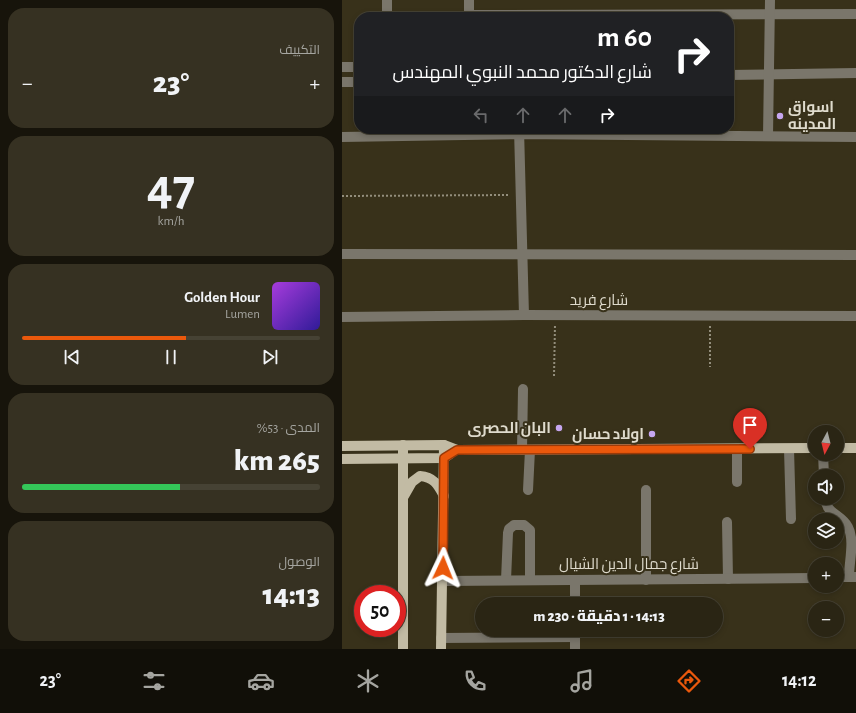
<!DOCTYPE html>
<html lang="ar">
<meta charset="utf-8">
<style>
:root{--surface:#2a2514;--page:#363122;--text:#f1f3f6;--muted:#a5a5a0;--line:#464234;--accent:#ea580c}
body{margin:0;font-family:"Alegreya Sans",Cairo,sans-serif;background:var(--page);color:var(--text);direction:rtl;height:100vh;display:flex;flex-direction:column;font-size:15px;white-space:nowrap}
*{box-sizing:border-box;margin:0}
p{font-size:13px;color:var(--muted)}
.icon{flex:none;width:22px;height:22px;fill:none;stroke:currentColor;stroke-width:2;stroke-linecap:round;stroke-linejoin:round}
.map{position:relative;flex:1;overflow:hidden;direction:ltr}
.drawer{display:flex;flex-direction:column;gap:8px;padding:8px;background:#17140b;width:342px}
.drawer>*{flex:none}
.guide{position:absolute;left:12px;top:12px;width:380px;height:122px;border-radius:16px;box-shadow:0 2px 6px #0003,0 0 0 1px var(--line);direction:rtl;background:#202124;color:#fff;overflow:hidden}
.needle{width:26px;rotate:187deg}
.fabs{position:absolute;left:466px;top:425px;display:grid;gap:8px}
.fabs a{display:grid;place-items:center;width:36px;height:36px;border-radius:50%;background:var(--surface);box-shadow:0 2px 6px #0003,0 0 0 1px var(--line);font-size:20px}
.speed{position:absolute;left:12px;top:585px;display:flex;gap:8px;font-size:20px;font-weight:700;text-align:center}
.speed>*{display:grid;place-content:center;width:52px;height:52px;border-radius:50%;background:var(--surface);box-shadow:0 2px 6px #0003,0 0 0 1px var(--line);line-height:1}
.speed .limit{border:6px solid #d22;background:#fff;color:#111}
.pin{position:absolute;display:grid;place-items:center;width:34px;height:34px;color:#fff;margin:-41px -17px;border-radius:50% 50% 50% 0;rotate:-45deg;box-shadow:0 0 4px #0007}
.pin .icon{rotate:45deg}
.me{position:absolute;width:44px;margin:-22px;rotate:2deg;stroke-linejoin:round;filter:drop-shadow(0 0 3px #0008)}
.turn{display:flex;align-items:center;gap:14px;height:84px;padding:0 16px;font-size:18px}
.turn .icon{width:52px;height:52px;stroke-width:2.5}
.turn b{display:block;font-size:28px;line-height:34px}
.lanes{display:flex;align-items:center;height:38px;padding:0 16px;background:#0003;justify-content:center;gap:20px;direction:ltr}
.lanes .off{opacity:.35}
.big{font-size:30px;font-weight:800;line-height:1.1}
.drawer .widget{flex:1;display:flex;flex-direction:column;justify-content:center;gap:6px;min-width:0;padding:0 14px;border-radius:16px;background:var(--page)}
.drawer .dial{align-items:center;gap:0}
.dial b{font-size:52px;line-height:1}
.song{display:flex;align-items:center;gap:12px}
.cover{width:48px;height:48px;border-radius:6px;background:linear-gradient(135deg,hsl(280 70% 55%),hsl(250 70% 35%))}
.played{height:4px;border-radius:2px;background:linear-gradient(90deg,var(--accent) 55%,var(--line) 55%)}
.keys{display:flex;justify-content:space-around;direction:ltr}
.heat{display:flex;justify-content:space-between;align-items:center;font-size:22px;direction:ltr}
.charge{height:6px;border-radius:3px;background:linear-gradient(90deg,#34c759 53%,var(--line) 0)}
.trip{position:absolute;left:133px;top:597px;width:248px;height:40px;border-radius:20px;background:var(--surface);box-shadow:0 2px 6px #0003,0 0 0 1px var(--line);font-weight:800;line-height:40px;text-align:center;direction:rtl}
.tabs{display:flex;height:64px;justify-content:space-around;align-items:center;background:#110f08;color:var(--muted)}
.tabs .icon{width:28px;height:28px}
.tabs .active{color:var(--accent)}
.tabs b{font-size:18px;color:var(--text)}
main{display:flex;flex:1;min-height:0}
.map>svg:first-child{display:block}
.lines{fill:none;stroke-linecap:round;stroke-linejoin:round}
.path{stroke:#938e7c;stroke-width:2;stroke-dasharray:2 2;stroke-linecap:butt}
.minor{stroke:#7a766b;stroke-width:10}
.major{stroke:#c2bba4;stroke-width:10}
.route-casing{stroke:#983908;stroke-width:10}
.route{stroke:#ea580c;stroke-width:7}
.poi-dot{fill:#c6a6f0;stroke:#38311a;stroke-width:1.5}
.labels{text-anchor:middle;stroke-width:4;stroke-linejoin:round;paint-order:stroke}
.poi-label{font-size:15px;font-weight:bold;fill:#dfdbcd;stroke:#38311a;text-anchor:end}
.street-label{font-size:15px;fill:#dfdbcd;stroke:#38311a}
</style>
<main>
<div class="map">
<svg width="514" height="649" viewBox="0 0 514 649">
<rect width="100%" height="100%" fill="#38311a"/>
<g class="lines">
<g class="path">
<polyline points="0,196 168,195"/>
<polyline points="368,326 368,367"/>
<polyline points="212,376 213,325"/>
</g>
<g class="minor">
<polyline points="45,0 45,17"/>
<polyline points="127,0 127,17"/>
<polyline points="127,15 514,14"/>
<polyline points="0,67 17,67"/>
<polyline points="387,75 514,73"/>
<polyline points="0,82 17,82"/>
<polyline points="177,129 182,315"/>
<polyline points="426,136 428,0"/>
<polyline points="0,137 177,134 514,137"/>
<polyline points="0,254 514,255"/>
<polyline points="0,317 182,315 514,316"/>
<polyline points="447,449 449,519"/>
<polyline points="180,450 181,389"/>
<polyline points="481,454 482,476"/>
<polyline points="395,482 395,449"/>
<polyline points="186,490 188,450"/>
<path d="M 483,498 C 484,514 499,514 506,527 C 513,540 507,562 507,577"/>
<polyline points="385,522 386,579"/>
<polyline points="495,577 514,577"/>
<polyline points="164,580 166,533 167,529 172,525 182,525 188,530 188,580"/>
<polyline points="304,580 304,490"/>
<polyline points="101,581 473,578"/>
<polyline points="233,604 233,580"/>
<polyline points="233,631 233,649"/>
<polyline points="99,638 233,637"/>
</g>
<g class="major">
<polyline points="61,445 61,649"/>
<polyline points="0,446 102,445 115,450 473,448"/>
<polyline points="495,448 514,448"/>
<polyline points="0,459 102,458 108,454"/>
<path d="M 62,496 L 70,482 L 78,476 C 92,477 96,485 102,496"/>
<polyline points="99,649 102,445"/>
</g>
</g>
<g class="lines">
<g class="route-casing">
<polyline id="route" points="101,568 102,458 115,450 408,449"/>
</g>
<use href="#route" class="route"/>
</g>
<g class="poi-dot">
<circle cx="438" cy="116" r="4"/>
<circle cx="217" cy="428" r="4"/>
<circle cx="310" cy="434" r="4"/>
</g>
<g class="labels">
<g class="poi-label">
<text x="446" y="112" text-anchor="start">اسواق<tspan x="446" dy="17">المدينه</tspan></text>
<text x="209" y="433">البان الحصرى</text>
<text x="302" y="439">اولاد حسان</text>
</g>
<g class="street-label">
<text x="257" y="305">شارع فريد</text>
<text x="287" y="569">شارع جمال الدين الشيال</text>
</g>
</g>
</svg>
<div class="fabs">
<a><svg class="needle" viewBox="-14 -14 28 28"><path d="M0-13l5 13h-10z" fill="#e53935"/><path d="M0 13l5-13h-10z" fill="#a5a5a0"/></svg></a>
<a><svg class="icon" aria-label="sound" viewBox="0 0 24 24"><path d="M4 9h4l5-4v14l-5-4H4zM17 9q2 3 0 6"/></svg></a>
<a><svg class="icon" aria-label="layers" viewBox="0 0 24 24"><path d="M12 4l9 5-9 5-9-5zM3 14l9 5 9-5"/></svg></a>
<a>+</a>
<a>−</a>
</div>
<div class="speed"><div class="limit">50</div></div>
<div class="pin" style="left:408px;top:449px;background:#d93025"><svg class="icon" aria-label="arrive" viewBox="0 0 24 24"><path d="M6 21V4h12l-3 4 3 4H6"/></svg></div>
<svg class="me" style="left:101px;top:568px" viewBox="-20 -20 40 40"><path d="M0-17L14 15 0 8-14 15z" fill="#ea580c" stroke="#fff" stroke-width="4"/></svg>
<div class="trip">14:13 · 1 دقيقة · 230 m</div>
<div class="guide">
<div class="turn"><svg class="icon" aria-label="right" viewBox="0 0 24 24"><path d="M7 20v-9h11M14 6l5 5-5 5"/></svg><div><b>60 m</b>شارع الدكتور محمد النبوي المهندس</div></div>
<div class="lanes"><svg class="icon off" aria-label="left" viewBox="0 0 24 24"><path d="M17 20v-9H6M10 6l-5 5 5 5"/></svg><svg class="icon off" aria-label="ahead" viewBox="0 0 24 24"><path d="M12 20V5M6 11l6-6 6 6"/></svg><svg class="icon off" aria-label="ahead" viewBox="0 0 24 24"><path d="M12 20V5M6 11l6-6 6 6"/></svg><svg class="icon" aria-label="right" viewBox="0 0 24 24"><path d="M7 20v-9h11M14 6l5 5-5 5"/></svg></div>
</div>
</div>
<section class="drawer">
<div class="widget"><p>التكييف</p>
<div class="heat"><a>−</a><b class="big">23°</b><a>+</a></div>
</div>
<div class="widget dial"><b>47</b><p>km/h</p></div>
<div class="widget">
<div class="song"><i class="cover"></i><div><b>Golden Hour</b><p>Lumen</p></div></div>
<div class="played"></div>
<div class="keys"><svg class="icon" aria-label="previous" viewBox="0 0 24 24"><path d="M18 5L8 12l10 7zM5 5v14"/></svg><svg class="icon" aria-label="pause" viewBox="0 0 24 24"><path d="M8 5v14M16 5v14"/></svg><svg class="icon" aria-label="next" viewBox="0 0 24 24"><path d="M6 5l10 7-10 7zM19 5v14"/></svg></div>
</div>
<div class="widget"><p>المدى · 53%</p><b class="big">265 km</b><div class="charge"></div></div>
<div class="widget"><p>الوصول</p><b class="big">14:13</b></div>
</section>
</main>
<nav class="tabs">
<b>14:12</b>
<svg class="icon active" aria-label="directions" viewBox="0 0 24 24"><path d="M12 3l9 9-9 9-9-9zM9 14v-3h6M13 9l2 2-2 2"/></svg>
<svg class="icon" aria-label="music" viewBox="0 0 24 24"><path d="M9 18V5l10-2v13"/><circle cx="6" cy="18" r="3"/><circle cx="16" cy="16" r="3"/></svg>
<svg class="icon" aria-label="phone" viewBox="0 0 24 24"><path d="M5 4h4l2 5-3 2q2 4 5 5l2-3 5 2v4C11 20 4 13 5 4z"/></svg>
<svg class="icon" aria-label="climate" viewBox="0 0 24 24"><path d="M12 3v18M4 7l16 10M4 17L20 7"/></svg>
<svg class="icon" aria-label="car" viewBox="0 0 24 24"><path d="M5 17H2v-5l4-1 3-4h7l3 4 3 1v5h-3M9 17h6M6 11h13"/><circle cx="7" cy="17" r="2"/><circle cx="17" cy="17" r="2"/></svg>
<svg class="icon" aria-label="filters" viewBox="0 0 24 24"><path d="M4 7h16M4 17h16"/><circle cx="9" cy="7" r="2"/><circle cx="15" cy="17" r="2"/></svg>
<b>23°</b>
</nav>
